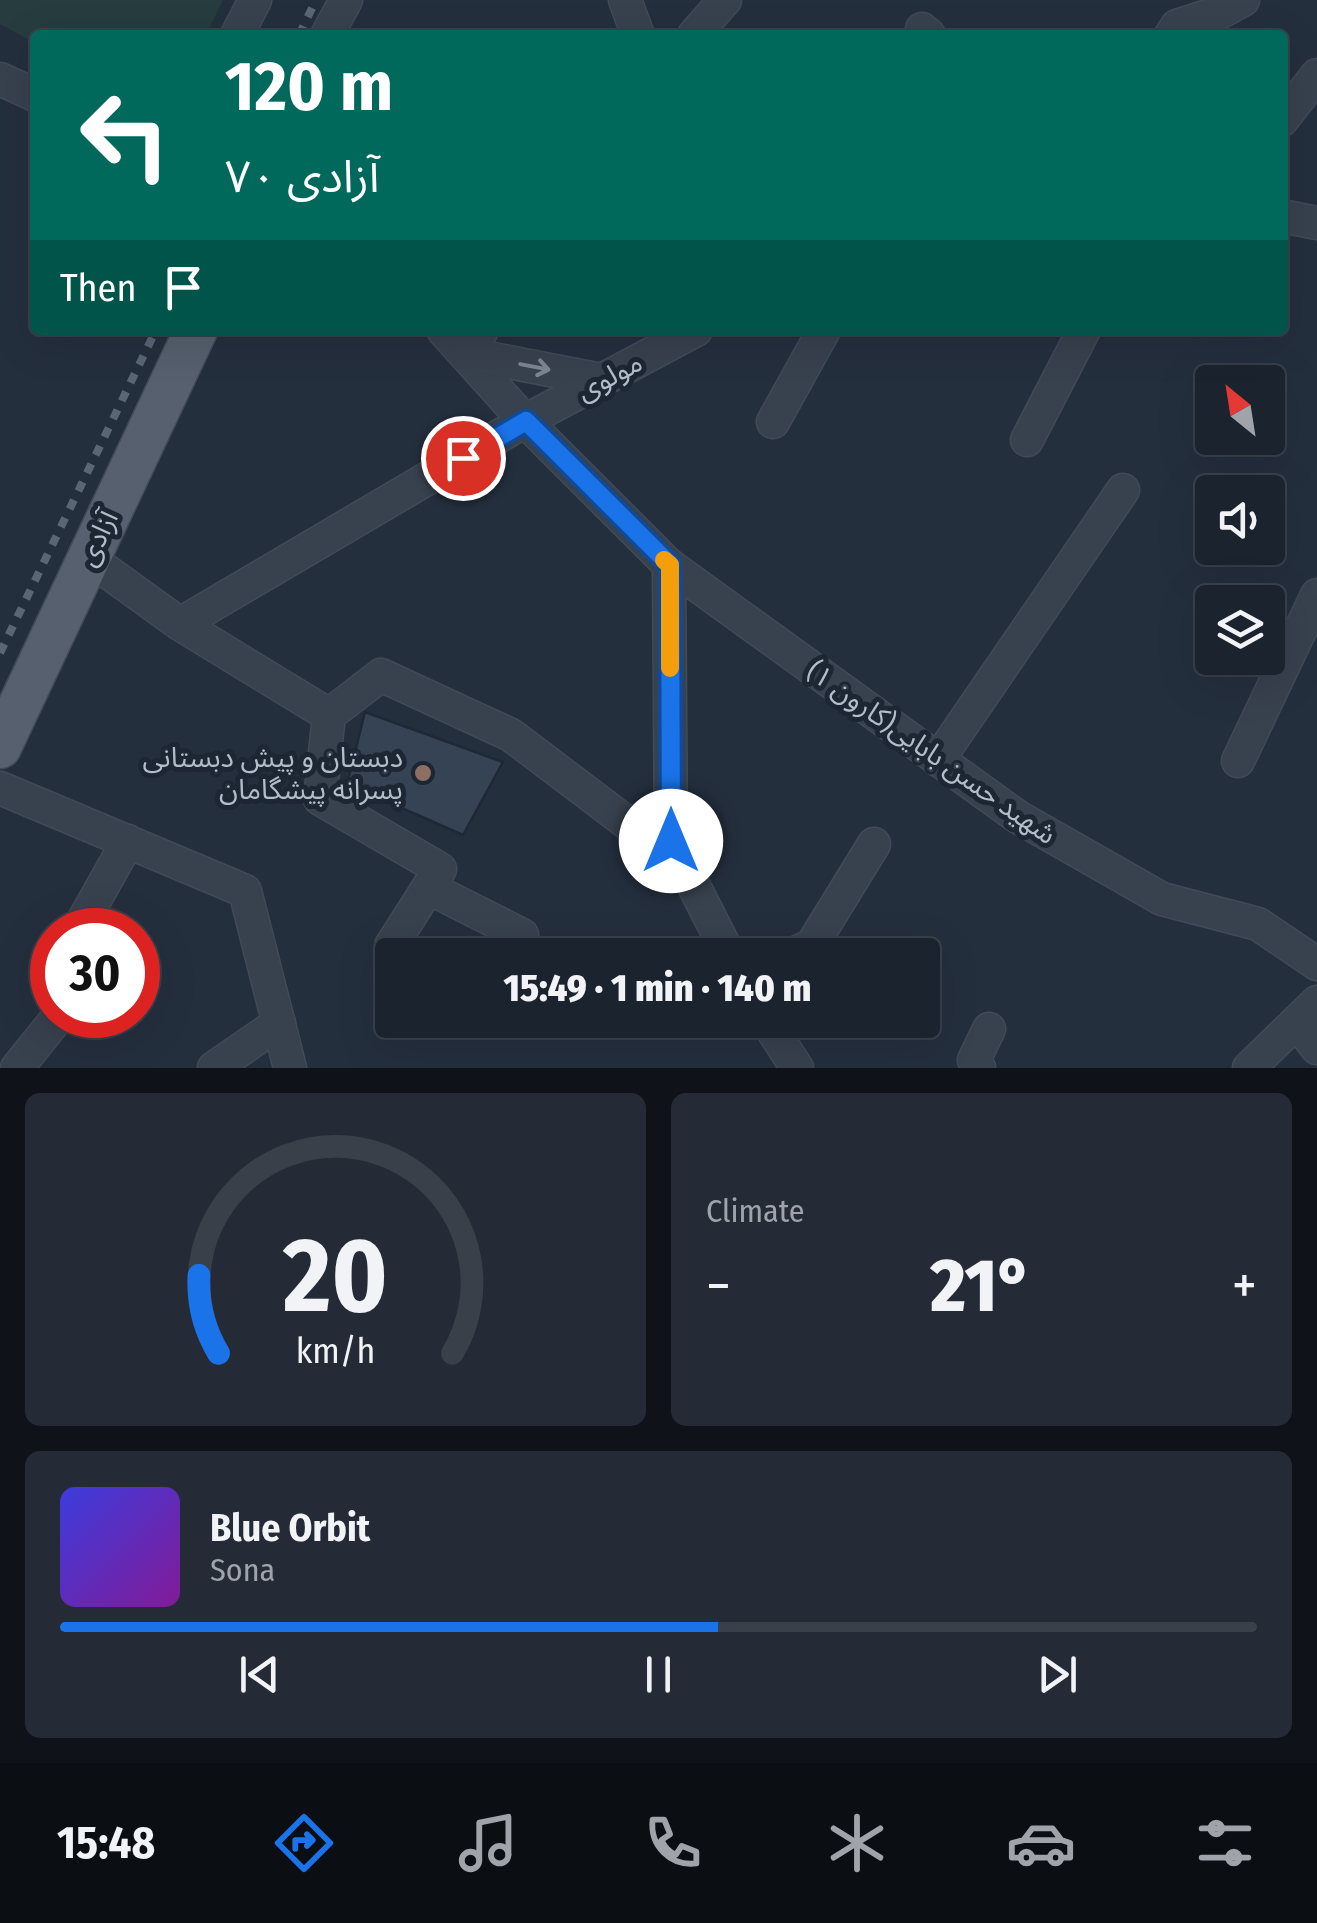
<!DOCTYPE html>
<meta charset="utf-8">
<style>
:root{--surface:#1b232e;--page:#242b36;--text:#f1f3f6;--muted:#a0a4aa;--line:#39404a;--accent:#1a73e8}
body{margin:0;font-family:"Fira Sans Condensed","Noto Sans Arabic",sans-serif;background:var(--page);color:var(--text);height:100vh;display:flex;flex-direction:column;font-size:38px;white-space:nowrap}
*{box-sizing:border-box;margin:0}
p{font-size:32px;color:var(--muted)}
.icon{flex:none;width:55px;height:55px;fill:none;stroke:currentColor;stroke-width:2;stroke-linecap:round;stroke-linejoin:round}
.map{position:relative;height:1068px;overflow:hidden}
.sheet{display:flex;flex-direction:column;gap:25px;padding:25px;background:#0f1319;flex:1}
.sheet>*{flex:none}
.hud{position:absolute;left:30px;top:30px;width:1258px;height:305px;border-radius:10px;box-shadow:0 10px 40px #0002,0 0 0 2px var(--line);background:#00695c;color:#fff;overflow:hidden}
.needle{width:65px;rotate:330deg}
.buttons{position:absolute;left:1195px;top:365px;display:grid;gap:20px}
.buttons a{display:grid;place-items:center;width:90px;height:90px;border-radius:10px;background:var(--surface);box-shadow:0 10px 40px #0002,0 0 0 2px var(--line);font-size:50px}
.speed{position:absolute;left:30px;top:908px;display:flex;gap:20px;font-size:50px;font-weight:700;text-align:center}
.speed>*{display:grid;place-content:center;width:130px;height:130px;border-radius:50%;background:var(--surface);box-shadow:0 10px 40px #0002,0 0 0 2px var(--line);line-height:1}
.speed .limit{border:15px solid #d22;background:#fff;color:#111}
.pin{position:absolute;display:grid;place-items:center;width:85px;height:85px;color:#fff;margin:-42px;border:5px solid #fff;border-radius:50%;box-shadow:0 2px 10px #0007}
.me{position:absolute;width:110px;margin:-55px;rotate:0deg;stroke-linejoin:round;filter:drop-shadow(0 0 8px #0008)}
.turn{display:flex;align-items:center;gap:35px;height:210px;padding:0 30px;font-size:45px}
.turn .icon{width:130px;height:130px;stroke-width:2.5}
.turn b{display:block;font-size:70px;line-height:85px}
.then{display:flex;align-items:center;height:95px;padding:0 30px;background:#0003;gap:20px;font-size:38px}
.big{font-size:75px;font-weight:800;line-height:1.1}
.sheet .tile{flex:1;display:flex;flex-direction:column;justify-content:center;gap:15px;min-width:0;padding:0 35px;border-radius:15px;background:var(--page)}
.sheet .dial{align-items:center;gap:0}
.dial svg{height:260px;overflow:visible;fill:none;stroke:var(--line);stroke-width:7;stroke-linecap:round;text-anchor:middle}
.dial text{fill:var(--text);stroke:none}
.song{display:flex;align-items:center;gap:30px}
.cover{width:120px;height:120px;border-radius:15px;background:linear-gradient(135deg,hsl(240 70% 55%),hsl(290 70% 35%))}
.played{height:10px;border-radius:5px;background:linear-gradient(90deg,var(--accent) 55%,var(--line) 55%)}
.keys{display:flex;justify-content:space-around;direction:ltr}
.heat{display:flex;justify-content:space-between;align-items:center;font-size:55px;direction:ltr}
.sheet .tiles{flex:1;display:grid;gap:25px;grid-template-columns:1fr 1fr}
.tile:last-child{grid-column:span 2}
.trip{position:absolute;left:375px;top:938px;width:565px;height:100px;border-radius:10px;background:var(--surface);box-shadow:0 10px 40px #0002,0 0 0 2px var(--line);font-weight:800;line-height:100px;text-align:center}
.tab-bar{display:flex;height:160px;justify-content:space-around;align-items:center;background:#0b0e12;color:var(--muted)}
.tab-bar .icon{width:70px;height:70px}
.tab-bar .current{color:var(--accent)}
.tab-bar b{font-size:45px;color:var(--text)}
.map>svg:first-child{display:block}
.green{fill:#263c3f}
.building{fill:#364354;stroke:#1f2835;stroke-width:2.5}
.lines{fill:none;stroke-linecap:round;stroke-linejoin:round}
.minor-casing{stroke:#414a57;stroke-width:35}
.major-casing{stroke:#414a57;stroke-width:45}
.minor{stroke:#38414e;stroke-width:32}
.major{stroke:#56606e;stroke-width:42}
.rail{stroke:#5a6575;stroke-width:8;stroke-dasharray:10 10;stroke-linecap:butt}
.oneway{stroke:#7c8592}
.route-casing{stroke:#114b97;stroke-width:25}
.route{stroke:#1a73e8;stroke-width:18}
.slow{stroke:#f59e0b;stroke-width:18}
.education-dot{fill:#8d6e63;stroke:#1d2633;stroke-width:4}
.labels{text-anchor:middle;stroke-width:10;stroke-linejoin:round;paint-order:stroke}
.street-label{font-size:28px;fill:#b4bcc9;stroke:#1d2633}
.poi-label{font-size:28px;fill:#b4bcc9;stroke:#1d2633;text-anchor:end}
</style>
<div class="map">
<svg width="1317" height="1068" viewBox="0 0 1317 1068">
<rect width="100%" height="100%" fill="#242f3e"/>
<polygon class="green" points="0,0 223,0 206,35 35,35 35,43 0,24"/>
<polygon class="building" points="365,712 503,762 463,835 347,784"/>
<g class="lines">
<g class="minor-casing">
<g id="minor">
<polyline points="625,0 638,35"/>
<polyline points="922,29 929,35"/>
<polyline points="237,35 255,0"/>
<polyline points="327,35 346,0"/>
<polyline points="694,35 725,0"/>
<polyline points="1171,35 1177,26 1223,11 1243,0"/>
<polyline points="0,79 35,95"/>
<polyline points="1282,120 1317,75"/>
<polyline points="1282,216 1317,223"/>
<polyline points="443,330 525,421 669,565 671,841 729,955"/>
<polyline points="482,330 468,354 601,380"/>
<polyline points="773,422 824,330"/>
<polyline points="1027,440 1084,330"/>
<polyline points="87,557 180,624 329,715 381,675 511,735 684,866"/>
<polyline points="669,565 1018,817 1162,899 1258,924 1317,964"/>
<polyline points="180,624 525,421 696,330"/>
<polyline points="329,715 320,799 440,869 391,946"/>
<polyline points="938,760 1123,490"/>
<polyline points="1238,761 1317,595"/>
<polyline points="0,788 245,891 290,1068"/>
<polyline points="429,888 522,935"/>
<polyline points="78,930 128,841"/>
<polyline points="791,955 812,945 874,844"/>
<polyline points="766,1020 797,1068"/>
<polyline points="1297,1022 1317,1048"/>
<polyline points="17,1068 54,1022"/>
<polyline points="214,1068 279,1023"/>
<polyline points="979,1068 974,1060 989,1029"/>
<polyline points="1249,1068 1317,1002"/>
</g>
</g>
<g class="major-casing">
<polyline id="major" points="0,747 196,330"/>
</g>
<use href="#minor" class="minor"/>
<use href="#major" class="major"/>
<g class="rail">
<polyline points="299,35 316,0"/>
<polyline points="0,653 156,330"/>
</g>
</g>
<defs><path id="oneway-shaft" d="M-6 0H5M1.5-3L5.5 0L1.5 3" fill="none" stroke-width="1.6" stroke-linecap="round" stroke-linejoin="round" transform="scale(2.5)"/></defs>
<use class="oneway" href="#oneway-shaft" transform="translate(535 367) rotate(11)"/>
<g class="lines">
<g class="route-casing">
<polyline id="route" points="463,458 526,421 670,565 671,841"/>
</g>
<use href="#route" class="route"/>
<polyline class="slow" points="664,560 670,565 670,668"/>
</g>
<circle class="education-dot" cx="423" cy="773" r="10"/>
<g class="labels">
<g class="street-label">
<text transform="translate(609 376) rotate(-28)" y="10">مولوی</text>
<text transform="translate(97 538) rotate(-64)" y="10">آزادی</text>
<text transform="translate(932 752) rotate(35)" y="10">شهید حسن بابایی(کارون ۱)</text>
</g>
<g class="poi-label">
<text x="403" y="767">دبستان و پیش دبستانی<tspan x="403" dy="32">پسرانه پیشگامان</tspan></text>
</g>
</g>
</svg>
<div class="buttons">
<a><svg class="needle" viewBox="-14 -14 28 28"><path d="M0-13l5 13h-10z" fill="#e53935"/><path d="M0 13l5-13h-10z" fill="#a0a4aa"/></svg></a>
<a><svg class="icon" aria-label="sound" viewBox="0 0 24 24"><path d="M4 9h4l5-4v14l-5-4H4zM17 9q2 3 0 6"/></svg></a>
<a><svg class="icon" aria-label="layers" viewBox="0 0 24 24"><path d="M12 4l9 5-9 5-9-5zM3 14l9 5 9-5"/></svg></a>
</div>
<div class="speed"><div class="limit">30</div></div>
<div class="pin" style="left:463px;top:458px;background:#d93025"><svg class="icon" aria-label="arrive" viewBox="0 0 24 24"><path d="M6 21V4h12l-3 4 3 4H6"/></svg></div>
<svg class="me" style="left:671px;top:841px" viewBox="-20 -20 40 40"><circle r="19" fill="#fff"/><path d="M0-13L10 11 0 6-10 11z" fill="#1a73e8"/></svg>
<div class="trip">15:49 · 1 min · 140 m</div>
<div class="hud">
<div class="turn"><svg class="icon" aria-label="left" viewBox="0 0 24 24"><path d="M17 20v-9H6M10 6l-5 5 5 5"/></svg><div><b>120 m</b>آزادی ۷۰</div></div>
<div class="then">Then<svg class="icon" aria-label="arrive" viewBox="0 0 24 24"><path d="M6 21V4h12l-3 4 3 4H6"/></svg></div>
</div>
</div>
<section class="sheet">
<div class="tiles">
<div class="tile dial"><svg viewBox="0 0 100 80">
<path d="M14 69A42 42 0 1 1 86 69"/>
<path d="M14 69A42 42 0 0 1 8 45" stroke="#1a73e8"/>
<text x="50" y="56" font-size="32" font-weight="700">20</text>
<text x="50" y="72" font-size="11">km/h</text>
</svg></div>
<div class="tile"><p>Climate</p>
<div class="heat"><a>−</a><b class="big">21°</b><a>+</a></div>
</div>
<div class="tile">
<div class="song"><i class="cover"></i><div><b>Blue Orbit</b><p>Sona</p></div></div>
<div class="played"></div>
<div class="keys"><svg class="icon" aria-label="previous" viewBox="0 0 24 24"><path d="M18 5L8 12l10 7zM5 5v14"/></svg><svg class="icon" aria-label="pause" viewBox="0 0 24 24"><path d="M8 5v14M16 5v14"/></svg><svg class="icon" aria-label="next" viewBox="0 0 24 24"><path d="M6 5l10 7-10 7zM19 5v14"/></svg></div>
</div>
</div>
</section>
<nav class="tab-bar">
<b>15:48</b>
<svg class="icon current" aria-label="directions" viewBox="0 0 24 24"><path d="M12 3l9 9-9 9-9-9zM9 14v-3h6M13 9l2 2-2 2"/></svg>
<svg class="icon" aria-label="music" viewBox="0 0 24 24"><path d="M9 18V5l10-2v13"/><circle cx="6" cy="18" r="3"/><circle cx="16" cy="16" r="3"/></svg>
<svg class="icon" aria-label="phone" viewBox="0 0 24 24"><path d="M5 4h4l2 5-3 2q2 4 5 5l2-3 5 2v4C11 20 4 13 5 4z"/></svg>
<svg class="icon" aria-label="climate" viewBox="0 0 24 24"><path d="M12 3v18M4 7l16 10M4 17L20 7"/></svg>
<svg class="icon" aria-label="car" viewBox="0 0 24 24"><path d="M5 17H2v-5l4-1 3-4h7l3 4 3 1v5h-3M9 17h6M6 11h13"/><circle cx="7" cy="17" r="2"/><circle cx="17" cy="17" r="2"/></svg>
<svg class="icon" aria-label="filters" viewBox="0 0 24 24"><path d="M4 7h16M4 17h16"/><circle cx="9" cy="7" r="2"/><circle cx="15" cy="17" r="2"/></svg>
</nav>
